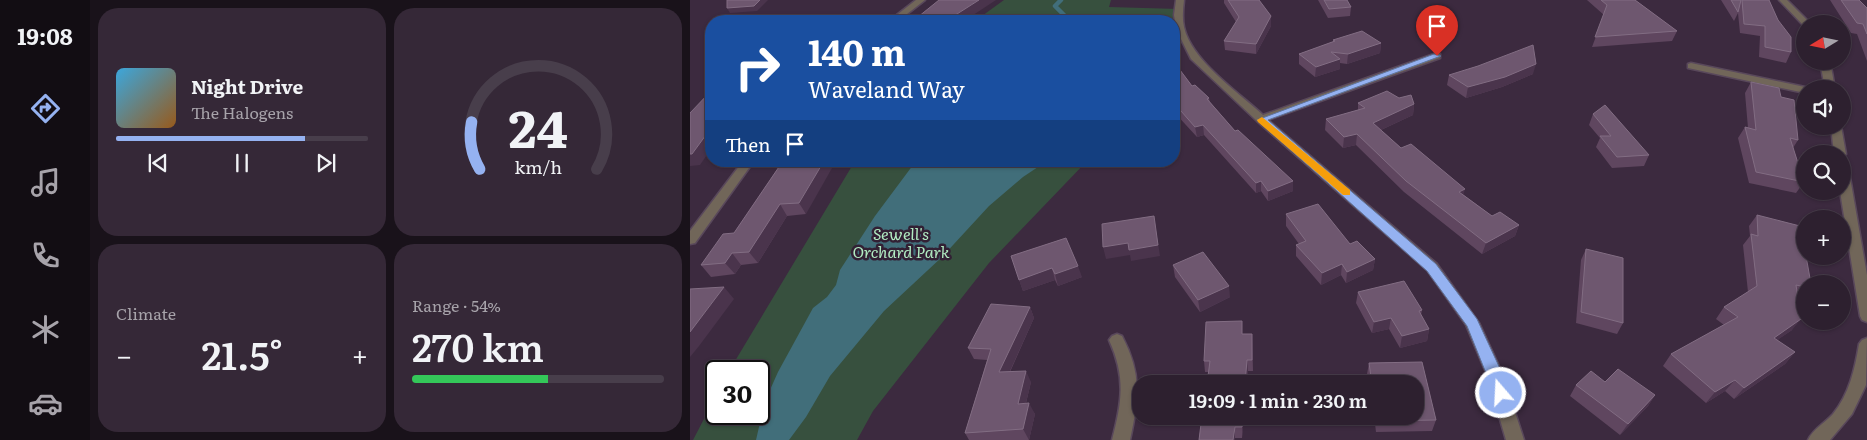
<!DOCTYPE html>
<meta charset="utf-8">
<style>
:root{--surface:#2d202f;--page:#352837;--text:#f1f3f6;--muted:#a7a3aa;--line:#483e4b;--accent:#95b2f1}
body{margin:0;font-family:Literata,serif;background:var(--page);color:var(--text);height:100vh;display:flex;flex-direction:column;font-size:19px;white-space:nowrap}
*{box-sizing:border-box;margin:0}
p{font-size:16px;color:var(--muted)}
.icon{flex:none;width:28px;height:28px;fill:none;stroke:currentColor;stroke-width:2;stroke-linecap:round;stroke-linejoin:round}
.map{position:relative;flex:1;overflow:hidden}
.panel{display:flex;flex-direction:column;gap:8px;padding:8px;background:#19121a;width:600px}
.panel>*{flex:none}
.top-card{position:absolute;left:15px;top:15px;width:475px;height:152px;border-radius:20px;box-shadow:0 1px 4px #0004,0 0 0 1px var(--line);background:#1a4fa0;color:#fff;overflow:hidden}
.needle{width:32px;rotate:260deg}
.fabs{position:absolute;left:1106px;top:15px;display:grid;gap:10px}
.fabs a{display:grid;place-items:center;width:55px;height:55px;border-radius:50%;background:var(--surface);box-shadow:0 1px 4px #0004,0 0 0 1px var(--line);font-size:25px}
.speed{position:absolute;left:15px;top:360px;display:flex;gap:10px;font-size:25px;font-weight:700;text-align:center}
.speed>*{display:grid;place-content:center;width:65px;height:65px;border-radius:50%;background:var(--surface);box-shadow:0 1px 4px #0004,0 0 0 1px var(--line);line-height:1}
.speed .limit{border:2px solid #111;border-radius:8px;background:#fff;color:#111}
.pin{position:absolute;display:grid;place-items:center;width:42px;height:42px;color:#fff;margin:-51px -21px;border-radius:50% 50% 50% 0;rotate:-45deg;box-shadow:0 0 5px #0007}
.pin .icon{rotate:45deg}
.me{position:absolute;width:55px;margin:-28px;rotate:341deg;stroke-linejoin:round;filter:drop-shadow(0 0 4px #0008)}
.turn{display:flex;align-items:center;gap:18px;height:105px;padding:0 20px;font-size:22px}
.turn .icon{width:65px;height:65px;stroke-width:2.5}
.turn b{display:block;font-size:35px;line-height:42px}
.then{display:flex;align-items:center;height:48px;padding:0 20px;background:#0003;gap:10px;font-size:19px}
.big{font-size:38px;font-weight:600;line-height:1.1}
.panel .card{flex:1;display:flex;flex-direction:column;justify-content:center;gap:8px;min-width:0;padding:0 18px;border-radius:20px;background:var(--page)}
.panel .dial{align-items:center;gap:0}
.dial svg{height:130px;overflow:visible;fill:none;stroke:var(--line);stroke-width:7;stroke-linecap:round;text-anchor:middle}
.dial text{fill:var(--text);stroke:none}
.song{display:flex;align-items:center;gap:15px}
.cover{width:60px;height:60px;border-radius:8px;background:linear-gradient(135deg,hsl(200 70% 55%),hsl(30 70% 35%))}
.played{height:5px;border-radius:2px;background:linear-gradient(90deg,var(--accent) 75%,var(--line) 75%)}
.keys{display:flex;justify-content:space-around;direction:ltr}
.heat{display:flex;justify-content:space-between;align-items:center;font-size:28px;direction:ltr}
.charge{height:8px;border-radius:4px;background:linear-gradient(90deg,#34c759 54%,var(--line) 0)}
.panel .tiles{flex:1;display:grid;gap:8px;grid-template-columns:repeat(2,1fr)}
.trip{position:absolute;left:442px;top:375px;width:292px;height:50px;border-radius:20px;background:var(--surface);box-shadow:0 1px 4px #0004,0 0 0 1px var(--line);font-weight:600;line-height:50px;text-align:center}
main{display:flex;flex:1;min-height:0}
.tabs{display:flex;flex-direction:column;width:90px;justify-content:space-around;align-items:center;background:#120d13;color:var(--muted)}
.tabs .icon{width:35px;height:35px}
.tabs .active{color:var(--accent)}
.tabs b{font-size:22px;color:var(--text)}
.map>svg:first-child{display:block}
.green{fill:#37503e}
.water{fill:#416e7a}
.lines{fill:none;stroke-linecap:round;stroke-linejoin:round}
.stream{stroke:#416e7a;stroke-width:4.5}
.street-casing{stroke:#59485b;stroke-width:3}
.street{fill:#716659;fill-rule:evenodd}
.wall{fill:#5f465f}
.shaded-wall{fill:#4a344c}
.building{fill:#6e576f;stroke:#826d83}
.route{fill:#95b2f1;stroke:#61749d}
.slow{fill:#f59e0b}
.labels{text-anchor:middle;stroke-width:5;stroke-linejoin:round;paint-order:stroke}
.park-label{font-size:16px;font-style:italic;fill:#b1ecc2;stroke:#322034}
</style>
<main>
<nav class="tabs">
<b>19:08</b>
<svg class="icon active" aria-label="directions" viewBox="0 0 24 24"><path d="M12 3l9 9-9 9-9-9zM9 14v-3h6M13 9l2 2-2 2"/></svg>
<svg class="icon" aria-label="music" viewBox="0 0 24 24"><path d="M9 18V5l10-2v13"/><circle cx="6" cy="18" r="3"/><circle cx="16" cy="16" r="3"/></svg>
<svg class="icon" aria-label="phone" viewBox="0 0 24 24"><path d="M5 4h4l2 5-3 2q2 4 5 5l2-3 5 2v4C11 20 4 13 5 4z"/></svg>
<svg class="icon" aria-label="climate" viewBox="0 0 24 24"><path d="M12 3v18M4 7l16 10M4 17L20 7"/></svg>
<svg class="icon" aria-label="car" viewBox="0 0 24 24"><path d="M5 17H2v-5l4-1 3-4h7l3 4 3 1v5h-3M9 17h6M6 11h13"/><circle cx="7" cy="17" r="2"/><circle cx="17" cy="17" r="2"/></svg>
</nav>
<section class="panel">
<div class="tiles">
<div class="card">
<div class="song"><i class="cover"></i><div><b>Night Drive</b><p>The Halogens</p></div></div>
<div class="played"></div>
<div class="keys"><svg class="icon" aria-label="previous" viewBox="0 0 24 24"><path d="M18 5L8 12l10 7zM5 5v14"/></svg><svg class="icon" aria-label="pause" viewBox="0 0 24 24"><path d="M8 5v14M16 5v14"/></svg><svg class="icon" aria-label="next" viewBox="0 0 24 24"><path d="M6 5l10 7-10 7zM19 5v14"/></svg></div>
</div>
<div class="card dial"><svg viewBox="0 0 100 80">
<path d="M14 69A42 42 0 1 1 86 69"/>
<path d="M14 69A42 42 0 0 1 9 40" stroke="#95b2f1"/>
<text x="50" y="56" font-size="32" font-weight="700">24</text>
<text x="50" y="72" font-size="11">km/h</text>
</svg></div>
<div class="card"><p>Climate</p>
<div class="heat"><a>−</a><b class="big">21.5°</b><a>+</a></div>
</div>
<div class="card"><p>Range · 54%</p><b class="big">270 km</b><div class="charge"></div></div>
</div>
</section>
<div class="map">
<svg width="1177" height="440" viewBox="0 0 1177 440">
<rect width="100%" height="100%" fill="#3c2a3f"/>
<g class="green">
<polygon points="314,0 421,0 419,7 489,9 495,43 484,44 484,21 285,21"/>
<polygon points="165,161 397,161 299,263 183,411 167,440 3,440 26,396 26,414 69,414 69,371 39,371"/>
</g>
<polygon class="water" points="226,161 357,161 333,177 299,206 252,257 194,311 140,376 116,417 99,440 66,440 75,401 88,372 123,308 137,297 146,285 150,270 185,216"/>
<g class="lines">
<polyline class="stream" points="371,0 365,6 380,21"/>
<g class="street-casing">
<g id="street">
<polygon points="226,0 235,0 208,21 199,21"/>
<path d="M 486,0 L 494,0 C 493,9 492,18 494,27 C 501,60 548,92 573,115 L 744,54 L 750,54 L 750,58 L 578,120 L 747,264 L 789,323 L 813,375 L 834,440 L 816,440 L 797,375 L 776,325 L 737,270 L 567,121 L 501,59 L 486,29 L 484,15 Z"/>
<polygon points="1089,0 1097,0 1121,24 1115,24 1114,26"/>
<polygon points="1130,61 1140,61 1145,89 1135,89"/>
<polygon points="1001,63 1115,87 1119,89 1115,89 1115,93 998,68 998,64"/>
<polygon points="1141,126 1151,126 1156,154 1154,156 1152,154 1144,154"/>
<polygon points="53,161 64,161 5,243 0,244 0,231"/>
<polygon points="1152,163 1158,166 1177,275 1177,322 1172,320 1170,316 1150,191 1152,191"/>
<path d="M 427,334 L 432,336 C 452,374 449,399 440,440 L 422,440 C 432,402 436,377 419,340 L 422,336 Z"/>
<path d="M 1177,338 L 1176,385 L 1162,414 L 1140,440 L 1118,440 C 1123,429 1135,423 1143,414 C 1159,394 1165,369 1169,344 L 1172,340 Z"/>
</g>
</g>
<use href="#street" class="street"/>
</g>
<g class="wall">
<polygon points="534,0 569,0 581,16 581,26 566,54 535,50 534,41 546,22 534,3"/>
<polygon points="628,0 657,0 661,7 660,16 638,18"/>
<polygon points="897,0 945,0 987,31 982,41 902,47 914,15"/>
<polygon points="1031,0 1079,0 1101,52 1096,63 1069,57 1070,36 1050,33 1048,13 1044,21"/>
<polygon points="1140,0 1169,0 1177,8 1177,61 1167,34 1161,33"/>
<polygon points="643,40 691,43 690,53 657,64 650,63 650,69 625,77 609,64 609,54 643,42"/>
<polygon points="484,62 502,86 519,98 520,102 545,131 603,181 603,191 578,201 571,191 566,193 514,135 507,137 484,112"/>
<polygon points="843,74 812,87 776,98 757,85 759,75"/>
<polygon points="1061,82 1091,97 1108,140 1103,148 1114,182 1106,193 1059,183 1048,138 1055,127 1058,128 1055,93"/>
<polygon points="709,98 724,104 723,115 691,130 711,148 802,216 829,225 825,236 792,254 714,192 666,145 653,148 635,130 636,119 668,110 668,103"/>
<polygon points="903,114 959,155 954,166 922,168 906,147 910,138 899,125"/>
<polygon points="93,161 116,214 97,216 68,263 51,265 45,274 21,277 11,265 44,233"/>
<polygon points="596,214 660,244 685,259 683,270 656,283 651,275 631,285 606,256 606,245 609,244 596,226"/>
<polygon points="1067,215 1115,284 1115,298 1113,301 1108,299 1102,330 1087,340 1105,352 1095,364 1044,399 1035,391 1016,403 973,366 981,354 1034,325 1026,319 1034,307 1058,292 1053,245 1060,236 1059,226"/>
<polygon points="896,249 933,323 927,334 886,323 891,260"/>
<polygon points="321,256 392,277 368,286 365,280 333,291"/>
<polygon points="483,265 540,297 510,312 485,277"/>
<polygon points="668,292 732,310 731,315 739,329 737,341 710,348 699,329 682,333 666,303"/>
<polygon points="340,307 344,318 320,372 341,382 336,403 345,414 339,440 279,440 275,433 297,360 284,359 278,348"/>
<polygon points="553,334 562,334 563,371 558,371 557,384 517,384 518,372 515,372 514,361"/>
<polygon points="732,362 746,420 742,431 686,432 684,416 726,416 726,384 679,384 677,374 679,363"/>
<polygon points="915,382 965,395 958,406 930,435 880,396 886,385"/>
<polygon points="512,416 554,416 552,438 545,438 545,440 509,440"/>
</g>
<g class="shaded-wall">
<polygon points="70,0 78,0 67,11 40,13 37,8"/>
<polygon points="289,0 306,0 274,21 256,21"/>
<polygon points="581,16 581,26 566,54 566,44"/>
<polygon points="691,43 690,53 657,64 658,54"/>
<polygon points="650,59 650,69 625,77 626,67"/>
<polygon points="846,64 843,74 812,87 776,98 778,87"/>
<polygon points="724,104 723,115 682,134 683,123"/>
<polygon points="513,125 514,135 507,137 505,127"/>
<polygon points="21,128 21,149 10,165 0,166 0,154"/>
<polygon points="667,134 666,145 653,148 654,137"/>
<polygon points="134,161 146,161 116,214 109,203"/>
<polygon points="571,181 571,191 566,193 566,183"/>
<polygon points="603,181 603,191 578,201 578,191"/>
<polygon points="775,189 772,200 769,192"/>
<polygon points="90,204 97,216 68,263 59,252"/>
<polygon points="464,216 470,256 441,261 440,255 416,259 413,247"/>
<polygon points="829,225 825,236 792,254 796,243"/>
<polygon points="42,253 51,265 45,274 35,263"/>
<polygon points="685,259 683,270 656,283 657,272"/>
<polygon points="652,264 651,275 631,285 632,273"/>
<polygon points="388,266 392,277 368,286 365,274"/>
<polygon points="362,268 365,280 333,291 329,280"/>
<polygon points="539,286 540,297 510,312 508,300"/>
<polygon points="34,287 44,299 9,346 0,357 0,332"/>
<polygon points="340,307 344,318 314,384 309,372"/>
<polygon points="701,318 699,329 682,333 684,322"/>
<polygon points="1111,319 1102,330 1075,349 1084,338"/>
<polygon points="739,329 737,341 710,348 712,336"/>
<polygon points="1105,352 1095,364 1044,399 1054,388"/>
<polygon points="557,360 558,371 557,384 555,384"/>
<polygon points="336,371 341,382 333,415 328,404"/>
<polygon points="1045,380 1035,391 1016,403 1025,392"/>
<polygon points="965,395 958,406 930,435 938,424"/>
<polygon points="339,403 345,414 339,440 333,429"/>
<polygon points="553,416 554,416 552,438 552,427"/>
<polygon points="545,427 545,440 543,440"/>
</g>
<g class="building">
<polygon points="37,0 70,0 64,6 37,8"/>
<polygon points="249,0 289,0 256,21 223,21"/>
<polygon points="538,0 569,0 581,16 566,44 534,41 549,17"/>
<polygon points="634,0 657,0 661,7 639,9"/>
<polygon points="911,0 945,0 987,31 905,37 917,5"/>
<polygon points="1041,0 1051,0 1048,12"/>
<polygon points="1052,0 1079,0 1088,20 1101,37 1101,52 1075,47 1075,26 1054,24"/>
<polygon points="1151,0 1169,0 1177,8 1177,34 1173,24 1167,23"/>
<polygon points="672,31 691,43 658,54 641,52 650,59 626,67 609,54 645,41 643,40"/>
<polygon points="843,45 846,64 815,77 778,87 759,75 788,66"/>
<polygon points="484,62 502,86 505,85 519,98 517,99 545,131 548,130 603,181 578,191 571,181 566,183 513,125 505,127 484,103"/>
<polygon points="1061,82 1089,88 1091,97 1104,100 1108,140 1100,138 1114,182 1066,172 1055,127 1066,130"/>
<polygon points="21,91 21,128 2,154 0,154 0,113"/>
<polygon points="697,91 709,98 721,95 724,104 683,123 711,148 721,144 775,189 769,192 802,216 810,212 829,225 796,243 716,181 667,134 654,137 636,119 675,108 668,103"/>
<polygon points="915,105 959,155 927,157 910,136 921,136 903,114"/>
<polygon points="93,161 134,161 109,203 90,204 59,252 42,253 35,263 11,265 33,234 44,233"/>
<polygon points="628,204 660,244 667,241 685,259 657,272 652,264 632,273 606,245 616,241 596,214"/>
<polygon points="1067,215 1110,226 1115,253 1115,256 1116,256 1121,284 1115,284 1115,287 1106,285 1111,319 1084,338 1105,352 1054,388 1045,380 1025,392 981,354 1048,317 1034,307 1067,286 1061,234 1068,236"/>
<polygon points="464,216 468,245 439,250 438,243 413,247 412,224"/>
<polygon points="376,238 388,266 365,274 362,268 329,280 321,256"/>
<polygon points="896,249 933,258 933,323 891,312"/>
<polygon points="513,252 539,286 508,300 483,265"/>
<polygon points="714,281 732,310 729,311 739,329 712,336 701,318 684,322 668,292"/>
<polygon points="34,287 0,332 0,289"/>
<polygon points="301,304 340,307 309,372 336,371 328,404 339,403 333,429 275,433 301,349 278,348"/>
<polygon points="552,321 552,334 562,334 562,360 557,360 555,384 517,384 520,361 514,361 516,322"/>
<polygon points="732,362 746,420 688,421 687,416 726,416 726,384 682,384 679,363"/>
<polygon points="928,369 965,395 938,424 886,385 901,371 915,382"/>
<polygon points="512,416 553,416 552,427 545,427 543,440 509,440"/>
</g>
<polygon class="route" points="744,54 751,56 578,120 746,264 787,319 813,375 819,393 817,398 811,400 806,398 804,393 777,326 737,271 567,120"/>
<polygon class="slow" points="572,117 660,190 660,195 653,195 568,122 567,120"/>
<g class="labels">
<g class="park-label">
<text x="211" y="240">Sewell's<tspan x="211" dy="18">Orchard Park</tspan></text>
</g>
</g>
</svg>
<div class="fabs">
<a><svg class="needle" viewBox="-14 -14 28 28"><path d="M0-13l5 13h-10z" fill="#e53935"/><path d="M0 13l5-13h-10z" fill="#a7a3aa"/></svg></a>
<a><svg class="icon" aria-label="sound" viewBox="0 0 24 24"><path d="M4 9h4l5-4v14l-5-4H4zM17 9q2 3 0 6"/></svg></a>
<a><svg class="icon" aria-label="search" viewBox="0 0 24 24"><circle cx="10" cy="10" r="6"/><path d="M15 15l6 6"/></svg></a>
<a>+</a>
<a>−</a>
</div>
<div class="speed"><div class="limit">30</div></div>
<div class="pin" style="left:747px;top:56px;background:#d93025"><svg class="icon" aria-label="arrive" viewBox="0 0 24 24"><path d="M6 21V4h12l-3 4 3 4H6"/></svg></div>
<svg class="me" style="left:811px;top:393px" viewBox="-20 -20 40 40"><circle r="17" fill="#95b2f1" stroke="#fff" stroke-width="3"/><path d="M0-11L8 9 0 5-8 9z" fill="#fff"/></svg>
<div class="trip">19:09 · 1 min · 230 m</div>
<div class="top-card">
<div class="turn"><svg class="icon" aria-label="right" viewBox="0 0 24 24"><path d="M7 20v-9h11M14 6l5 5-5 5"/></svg><div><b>140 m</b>Waveland Way</div></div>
<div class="then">Then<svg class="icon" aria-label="arrive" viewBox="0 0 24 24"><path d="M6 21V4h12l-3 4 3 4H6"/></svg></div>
</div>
</div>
</main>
